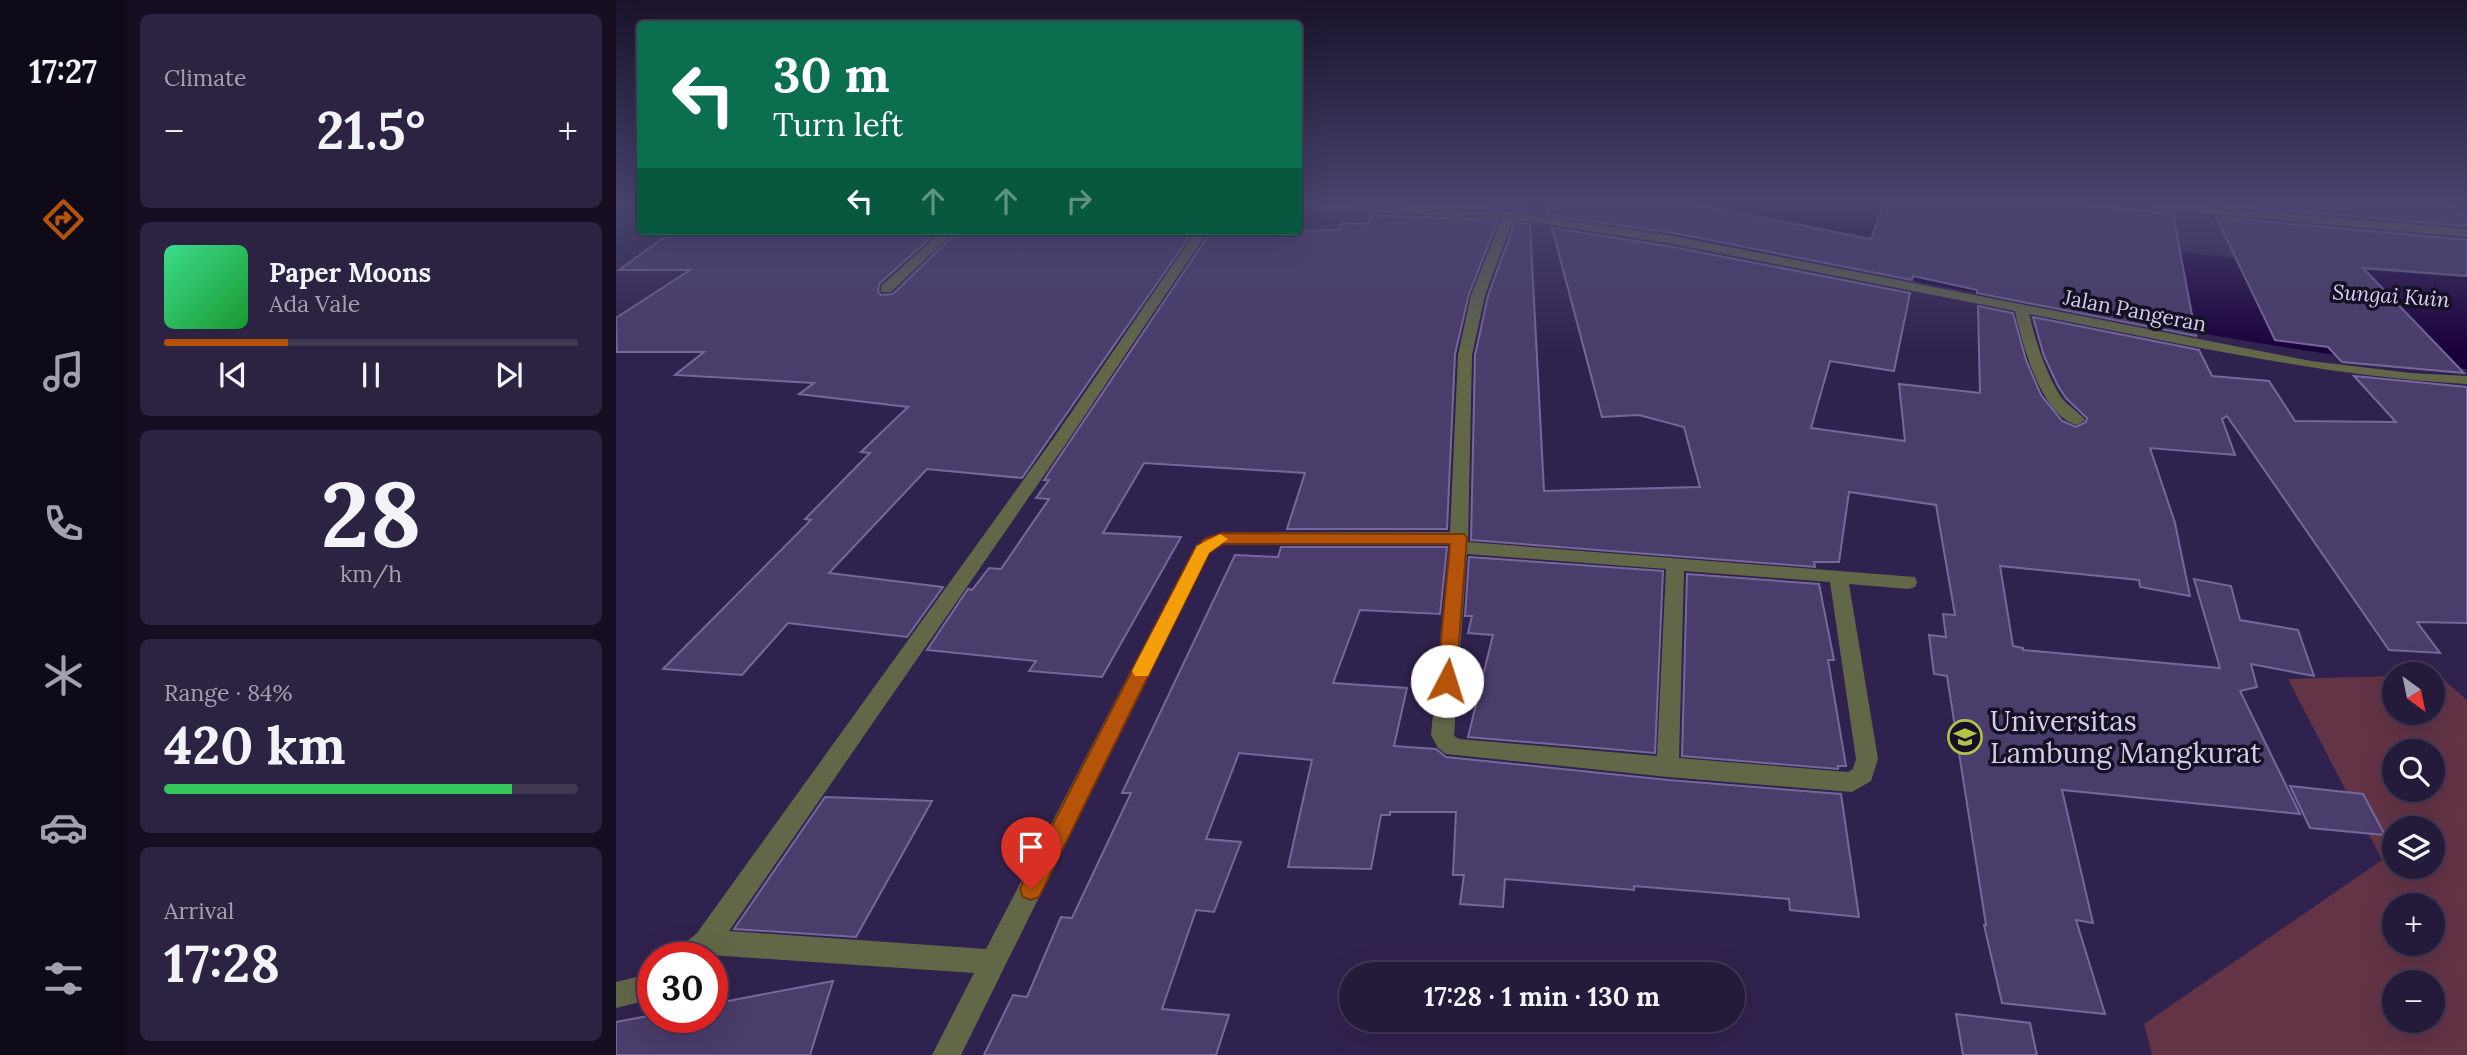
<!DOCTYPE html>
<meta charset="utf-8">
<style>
:root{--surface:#241a3a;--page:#2c2342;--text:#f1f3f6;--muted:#a3a1af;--line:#413854;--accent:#b45309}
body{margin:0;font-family:Lora,serif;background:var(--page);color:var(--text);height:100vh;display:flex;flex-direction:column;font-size:26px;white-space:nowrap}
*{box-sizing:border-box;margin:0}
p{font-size:23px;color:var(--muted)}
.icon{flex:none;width:38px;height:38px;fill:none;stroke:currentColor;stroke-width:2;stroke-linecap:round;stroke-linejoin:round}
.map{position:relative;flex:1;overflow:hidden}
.drawer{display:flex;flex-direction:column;gap:14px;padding:14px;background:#140e20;width:490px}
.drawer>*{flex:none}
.hud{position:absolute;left:21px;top:21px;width:665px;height:214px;border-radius:7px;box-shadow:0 7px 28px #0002,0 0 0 2px var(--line);background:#0b6e4f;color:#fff;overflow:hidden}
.needle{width:46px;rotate:147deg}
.tools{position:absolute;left:1766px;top:662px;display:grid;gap:14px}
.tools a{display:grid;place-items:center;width:63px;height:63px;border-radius:50%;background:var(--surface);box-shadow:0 7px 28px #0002,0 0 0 2px var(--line);font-size:35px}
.speed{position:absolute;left:21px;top:942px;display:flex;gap:14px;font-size:35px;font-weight:700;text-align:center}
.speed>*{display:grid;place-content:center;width:91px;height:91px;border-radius:50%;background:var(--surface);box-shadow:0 7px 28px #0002,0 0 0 2px var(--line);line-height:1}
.speed .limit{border:10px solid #d22;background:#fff;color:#111}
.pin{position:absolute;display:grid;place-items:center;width:60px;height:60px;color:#fff;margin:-72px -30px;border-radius:50% 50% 50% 0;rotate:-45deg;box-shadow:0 0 7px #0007}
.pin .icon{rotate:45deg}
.me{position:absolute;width:77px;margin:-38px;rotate:5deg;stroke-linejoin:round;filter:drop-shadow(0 0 5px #0008)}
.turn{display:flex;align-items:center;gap:24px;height:147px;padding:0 21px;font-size:32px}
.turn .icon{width:91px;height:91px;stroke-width:2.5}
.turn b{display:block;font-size:49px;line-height:60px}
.lanes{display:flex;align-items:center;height:66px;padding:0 21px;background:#0003;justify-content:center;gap:35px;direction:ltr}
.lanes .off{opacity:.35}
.big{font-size:52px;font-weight:800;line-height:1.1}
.drawer .card{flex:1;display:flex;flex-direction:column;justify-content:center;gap:10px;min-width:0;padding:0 24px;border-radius:10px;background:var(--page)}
.drawer .dial{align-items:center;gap:0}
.dial b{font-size:91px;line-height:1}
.song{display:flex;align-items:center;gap:21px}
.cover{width:84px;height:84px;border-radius:10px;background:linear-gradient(135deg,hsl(150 70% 55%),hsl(130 70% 35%))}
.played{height:7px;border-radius:4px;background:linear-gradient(90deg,var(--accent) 30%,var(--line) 30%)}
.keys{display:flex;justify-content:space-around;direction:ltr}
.heat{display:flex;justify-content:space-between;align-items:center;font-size:38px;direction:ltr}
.charge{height:10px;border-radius:5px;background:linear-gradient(90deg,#34c759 84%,var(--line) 0)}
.trip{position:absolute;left:723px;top:962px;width:406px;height:70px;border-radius:35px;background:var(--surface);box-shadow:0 7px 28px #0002,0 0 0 2px var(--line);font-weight:800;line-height:70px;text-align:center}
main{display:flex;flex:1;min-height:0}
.tab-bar{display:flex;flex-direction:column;width:126px;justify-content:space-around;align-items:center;background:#0e0a17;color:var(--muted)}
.tab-bar .icon{width:49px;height:49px}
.tab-bar .selected{color:var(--accent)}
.tab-bar b{font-size:32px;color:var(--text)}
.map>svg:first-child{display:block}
.green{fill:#633446;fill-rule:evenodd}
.water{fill:#1a003b}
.building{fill:#4a3c6b;stroke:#76689b;stroke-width:2}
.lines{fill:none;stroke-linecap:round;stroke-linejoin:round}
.minor{fill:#626748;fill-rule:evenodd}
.route{fill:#b45309;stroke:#753606;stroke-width:2}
.slow{fill:#f59e0b}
.labels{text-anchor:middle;stroke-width:7;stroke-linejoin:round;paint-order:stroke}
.far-water-label{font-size:21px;font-style:italic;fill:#d8cff6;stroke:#161024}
.far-street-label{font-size:21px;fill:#d3cde9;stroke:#161024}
.near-poi-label{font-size:28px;fill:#d3cde9;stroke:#161024;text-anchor:start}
</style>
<main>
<nav class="tab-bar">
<b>17:27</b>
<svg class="icon selected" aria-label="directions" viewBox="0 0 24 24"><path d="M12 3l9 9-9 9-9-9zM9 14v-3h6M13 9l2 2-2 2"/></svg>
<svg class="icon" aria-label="music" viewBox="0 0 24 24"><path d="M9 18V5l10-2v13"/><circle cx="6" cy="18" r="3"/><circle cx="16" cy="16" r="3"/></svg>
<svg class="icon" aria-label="phone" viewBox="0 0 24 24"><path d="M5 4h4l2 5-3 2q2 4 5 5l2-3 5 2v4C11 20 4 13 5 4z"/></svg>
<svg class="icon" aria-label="climate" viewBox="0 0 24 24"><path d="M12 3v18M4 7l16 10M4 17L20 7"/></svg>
<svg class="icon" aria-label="car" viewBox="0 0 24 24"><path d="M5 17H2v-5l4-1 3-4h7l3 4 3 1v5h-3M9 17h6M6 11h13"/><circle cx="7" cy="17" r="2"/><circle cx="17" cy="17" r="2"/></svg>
<svg class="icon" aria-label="filters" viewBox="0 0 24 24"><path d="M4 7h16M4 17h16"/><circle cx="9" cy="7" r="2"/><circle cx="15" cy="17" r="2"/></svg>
</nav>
<section class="drawer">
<div class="card"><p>Climate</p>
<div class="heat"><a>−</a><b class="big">21.5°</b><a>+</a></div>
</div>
<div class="card">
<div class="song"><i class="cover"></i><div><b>Paper Moons</b><p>Ada Vale</p></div></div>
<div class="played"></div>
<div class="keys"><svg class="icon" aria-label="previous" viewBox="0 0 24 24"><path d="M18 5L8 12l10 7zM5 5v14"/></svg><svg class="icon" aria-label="pause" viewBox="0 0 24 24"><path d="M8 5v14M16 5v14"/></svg><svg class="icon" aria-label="next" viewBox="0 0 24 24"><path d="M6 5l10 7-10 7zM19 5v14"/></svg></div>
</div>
<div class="card dial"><b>28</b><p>km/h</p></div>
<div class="card"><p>Range · 84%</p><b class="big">420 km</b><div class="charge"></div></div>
<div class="card"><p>Arrival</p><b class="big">17:28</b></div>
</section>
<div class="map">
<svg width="1851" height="1055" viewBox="0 0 1851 1055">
<rect width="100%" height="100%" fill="#30224e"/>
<path class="green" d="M 1817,675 L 1822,675 L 1851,700 L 1851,1055 L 1536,1055 L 1528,1024 L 1766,860 L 1672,679 L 1778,676 L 1778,712 L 1816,712 ZM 1778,751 L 1816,751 L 1816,789 L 1778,789 ZM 1778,828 L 1816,828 L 1816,866 L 1778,866 ZM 1778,905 L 1816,905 L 1816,943 L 1778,943 ZM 1778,982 L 1816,982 L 1816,1020 L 1778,1020 Z"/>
<path class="water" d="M 866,205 L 1479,205 L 1534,248 L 1663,264 L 1851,277 L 1851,369 C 1736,361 1624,340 1511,320 C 1308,285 1106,243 903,206 Z"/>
<g class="building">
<polygon points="754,205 912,205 913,212 893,209"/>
<polygon points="930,205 1083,205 1255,239 1267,205 1473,205 1557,214 1580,336 1361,293 1361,290 1297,276 1296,280 1057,233 932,215"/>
<polygon points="1597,205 1835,205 1851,218 1851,226"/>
<polygon points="754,215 882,220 853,294 839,354 831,529 671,529 689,473 528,463 487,533 565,537 486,677 413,671 420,661 311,650 352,589 356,590 373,568 385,569 433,499 420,498 433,480 428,480 594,233 722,230 726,223 753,224"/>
<polygon points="1600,217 1851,240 1851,276 1747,268 1848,373 1726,362 1712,347 1659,340"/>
<polygon points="899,222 914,224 928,491 1084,487 1068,427 1023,415 986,417 936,228 1057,247 1294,293 1278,371 1214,361 1195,428 1289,441 1283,384 1364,393 1362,306 1397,313 1410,360 1425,395 1446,421 1460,427 1470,422 1471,418 1450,398 1442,386 1428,356 1417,317 1583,350 1596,376 1653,381 1679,421 1780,422 1738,376 1851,387 1851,623 1801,622 1824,653 1773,650 1611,416 1606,419 1619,455 1534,448 1559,523 1574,596 1524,587 1523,580 1384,566 1397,646 1407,648 1407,650 1604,668 1578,579 1615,586 1624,620 1682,630 1698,676 1635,664 1641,687 1624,691 1684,814 1446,790 1477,923 1460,920 1489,1014 1386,1003 1368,925 1370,925 1331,676 1318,674 1313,635 1330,637 1327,614 1339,615 1320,505 1233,492 1223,562 1198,562 1199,567 855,540 859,355 872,296"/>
<polygon points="57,231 322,231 263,284 262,292 265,295 277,294 342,231 576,233 406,478 311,469 213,573 327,587 291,637 172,623 126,675 47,669 195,520 189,519 254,453 245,452 292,407 183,394 198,383 59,375 88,352 1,352 0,318 74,270 3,270"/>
<polygon points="665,547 831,547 824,614 744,610 717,683 791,688 778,746 820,749 830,757 1052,780 1225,794 1243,917 1174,910 1173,899 1018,886 1018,890 889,879 887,907 844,904 848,875 837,875 840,812 774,812 774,815 765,815 755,869 672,867 696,760 623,753 590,839 625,842 598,912 580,910 546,1009 613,1015 600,1055 368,1055 397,995 411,997 445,917 456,918 515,793 506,793 619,555 662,557"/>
<polygon points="853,557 1047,571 1039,753 852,737 877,635 852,633 856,616 849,616"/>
<polygon points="1071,574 1203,584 1218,660 1212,660 1230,766 1222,766 1222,769 1066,756"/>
<polygon points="1674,786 1747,794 1769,835 1694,828"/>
<polygon points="209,797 316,801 240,937 118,929"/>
<polygon points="217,981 194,1055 0,1055 0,1022 37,1015 96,1017 96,1004"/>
<polygon points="1340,1014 1414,1023 1421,1055 1347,1055"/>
</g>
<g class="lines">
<g class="minor">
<path d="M 682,205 L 893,212 L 1057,236 L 1695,361 L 1795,373 L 1851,376 L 1851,384 C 1703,376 1558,342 1413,314 C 1420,342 1429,372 1445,397 C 1452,406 1462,411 1469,420 L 1461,425 C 1425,416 1406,343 1399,311 L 1057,244 L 897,219 L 869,295 L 856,355 L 852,542 L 1299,577 L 1301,582 L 1299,587 L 1292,589 L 1233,584 L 1262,759 L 1255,781 L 1236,792 L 1052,777 L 830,754 L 822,748 L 815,735 L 834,544 L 609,544 L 593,553 L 345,1055 L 316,1055 L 358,973 L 94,955 L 91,957 L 59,957 L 63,948 L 81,933 L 437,439 L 580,231 L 592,231 L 449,445 L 113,931 L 370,949 L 580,545 L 606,532 L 834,532 L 842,355 L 855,295 L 886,218 L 682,209 ZM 851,554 L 1050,569 L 1041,756 L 843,739 L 838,736 ZM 1068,571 L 1214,582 L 1240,759 L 1237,769 L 1232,772 L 1063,758 Z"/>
<polygon points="1529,205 1570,205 1851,229 1851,237 1535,208"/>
<polygon points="326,231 339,231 275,292 265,292 265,286"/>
<polygon points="37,973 37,999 0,1008 0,982"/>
</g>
</g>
<linearGradient id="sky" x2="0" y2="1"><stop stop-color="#1a132b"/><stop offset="0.58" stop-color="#48446e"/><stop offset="1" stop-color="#48446e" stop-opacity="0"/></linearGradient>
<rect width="1851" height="352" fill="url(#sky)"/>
<polygon class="route" points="606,533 848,534 851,538 840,681 837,686 831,689 824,686 821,681 834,544 607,544 593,553 423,897 415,900 407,897 404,889 407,882 578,550 588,539"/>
<polygon class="slow" points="604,534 612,539 593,553 532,676 519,676 516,671 581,546"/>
<defs>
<g id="university-ring" transform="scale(1.75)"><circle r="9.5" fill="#161024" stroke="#b3c24b" stroke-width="1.5"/><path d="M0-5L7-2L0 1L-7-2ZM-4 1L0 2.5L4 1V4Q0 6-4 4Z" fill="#b3c24b"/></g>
</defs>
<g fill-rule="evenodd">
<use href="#university-ring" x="1349" y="737"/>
</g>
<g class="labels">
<g class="far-water-label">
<text transform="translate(1775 296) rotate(4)" y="7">Sungai Kuin</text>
</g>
<g class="far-street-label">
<text transform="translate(1519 311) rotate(11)" y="7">Jalan Pangeran</text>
</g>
<g class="near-poi-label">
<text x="1374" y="731">Universitas<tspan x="1374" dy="32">Lambung Mangkurat</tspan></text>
</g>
</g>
</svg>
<div class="tools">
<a><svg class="needle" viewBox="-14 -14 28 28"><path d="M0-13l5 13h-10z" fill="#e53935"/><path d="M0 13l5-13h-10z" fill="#a3a1af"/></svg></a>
<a><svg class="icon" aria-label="search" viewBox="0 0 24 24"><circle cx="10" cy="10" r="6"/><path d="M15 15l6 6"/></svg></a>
<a><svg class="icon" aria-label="layers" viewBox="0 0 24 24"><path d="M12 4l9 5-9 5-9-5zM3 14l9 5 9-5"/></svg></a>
<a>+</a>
<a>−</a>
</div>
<div class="speed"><div class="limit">30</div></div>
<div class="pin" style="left:415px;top:889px;background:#d93025"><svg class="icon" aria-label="arrive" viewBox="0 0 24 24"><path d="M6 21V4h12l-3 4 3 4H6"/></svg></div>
<svg class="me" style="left:831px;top:681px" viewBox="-20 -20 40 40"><circle r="19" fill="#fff"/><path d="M0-13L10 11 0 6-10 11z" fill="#b45309"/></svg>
<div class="trip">17:28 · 1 min · 130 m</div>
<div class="hud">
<div class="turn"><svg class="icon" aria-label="left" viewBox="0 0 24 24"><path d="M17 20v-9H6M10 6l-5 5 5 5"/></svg><div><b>30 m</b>Turn left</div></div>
<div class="lanes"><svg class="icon" aria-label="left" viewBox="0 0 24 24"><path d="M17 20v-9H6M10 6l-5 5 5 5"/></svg><svg class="icon off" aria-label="ahead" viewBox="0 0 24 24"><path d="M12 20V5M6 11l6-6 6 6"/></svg><svg class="icon off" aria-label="ahead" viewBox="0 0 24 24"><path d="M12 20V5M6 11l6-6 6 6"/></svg><svg class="icon off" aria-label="right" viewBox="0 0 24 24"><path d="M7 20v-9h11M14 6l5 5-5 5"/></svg></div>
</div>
</div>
</main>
